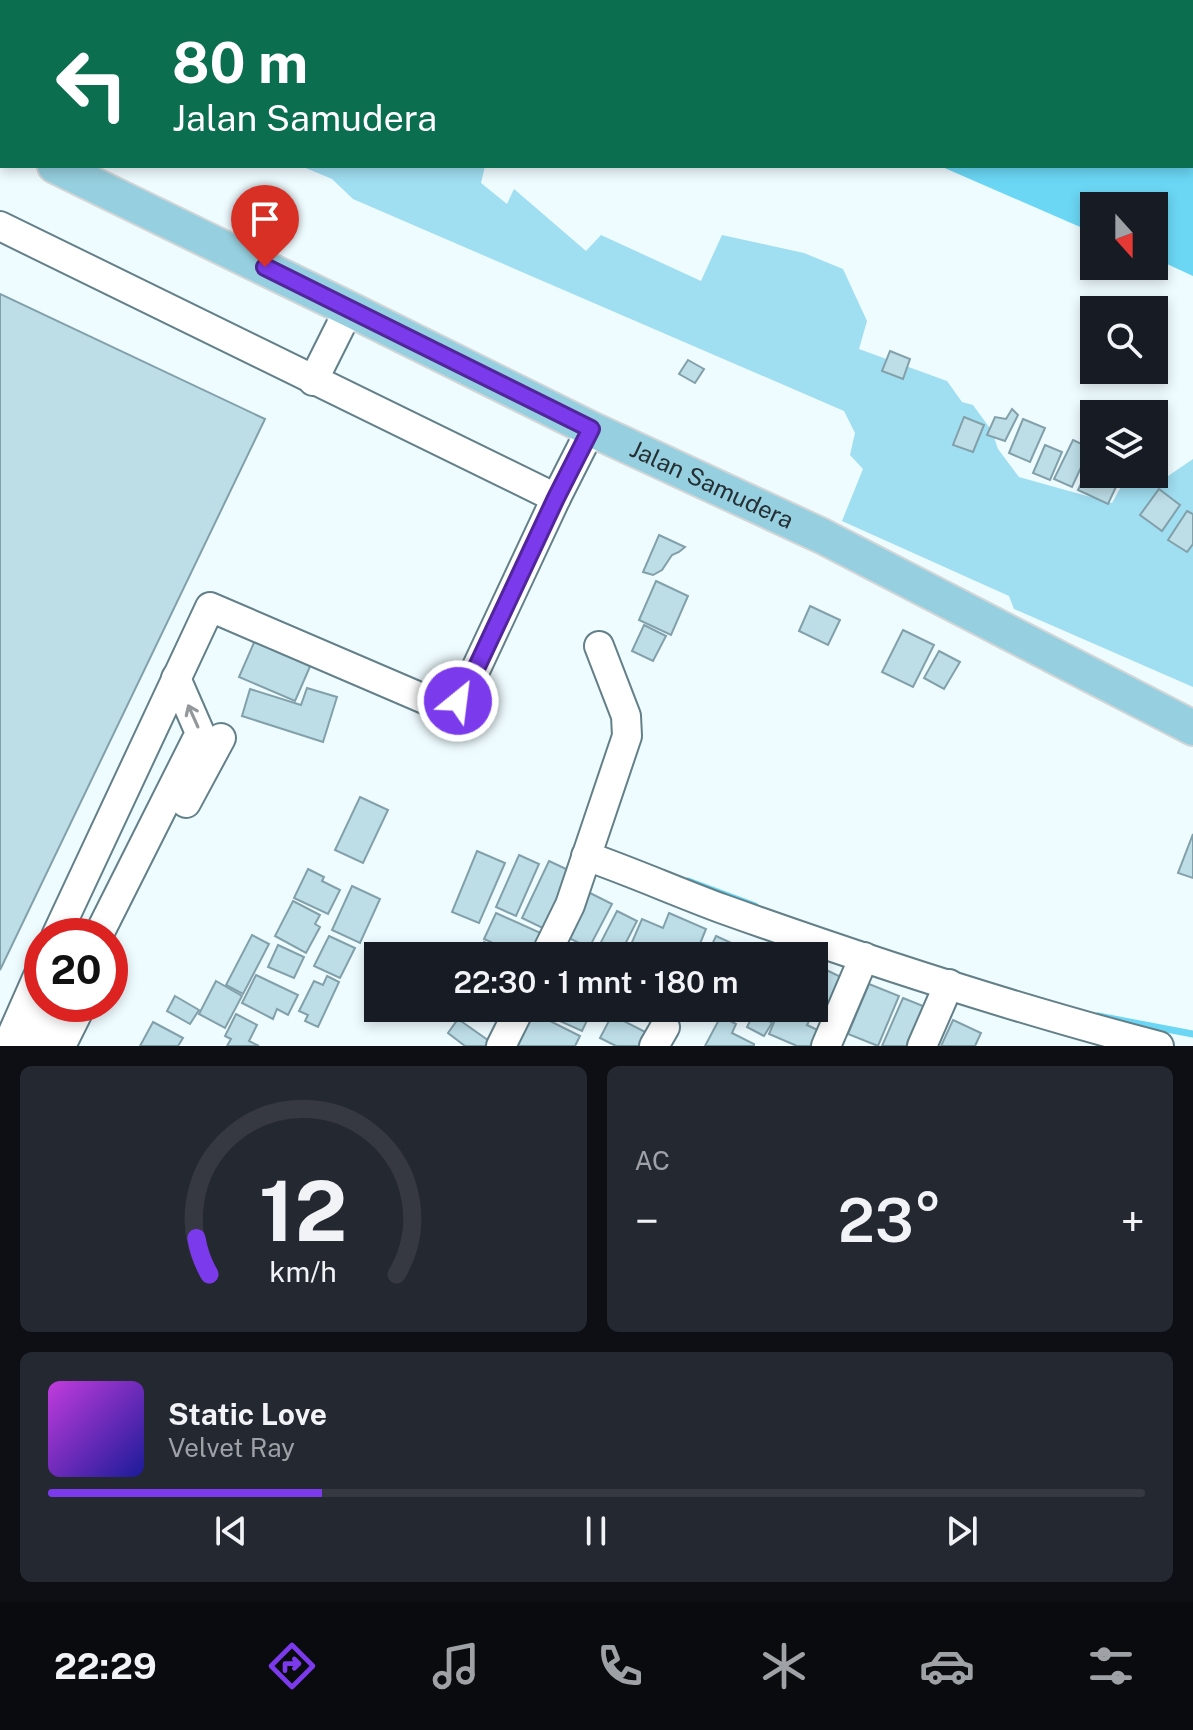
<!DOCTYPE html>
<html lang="id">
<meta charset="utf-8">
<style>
:root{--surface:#171b24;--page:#242831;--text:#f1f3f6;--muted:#9ea1a6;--line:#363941;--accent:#7c3aed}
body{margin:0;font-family:"Public Sans",sans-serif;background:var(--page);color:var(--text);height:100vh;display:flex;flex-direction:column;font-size:30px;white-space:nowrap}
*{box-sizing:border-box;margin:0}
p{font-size:26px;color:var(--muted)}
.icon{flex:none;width:44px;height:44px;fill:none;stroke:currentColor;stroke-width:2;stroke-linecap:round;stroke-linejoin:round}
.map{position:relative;height:1046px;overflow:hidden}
.details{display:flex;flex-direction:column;gap:20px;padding:20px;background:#0d0f14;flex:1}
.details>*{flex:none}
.banner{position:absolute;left:0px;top:0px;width:1194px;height:168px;box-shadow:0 4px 12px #0003;background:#0b6e4f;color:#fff;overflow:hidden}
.needle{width:52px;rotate:159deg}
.controls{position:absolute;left:1080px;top:192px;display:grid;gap:16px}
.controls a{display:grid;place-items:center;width:88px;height:88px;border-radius:0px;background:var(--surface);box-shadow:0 4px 12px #0003;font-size:40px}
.speed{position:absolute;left:24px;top:918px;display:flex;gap:16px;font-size:40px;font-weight:700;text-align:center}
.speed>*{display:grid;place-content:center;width:104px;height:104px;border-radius:50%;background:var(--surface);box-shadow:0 4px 12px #0003;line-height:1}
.speed .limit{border:12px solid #d22;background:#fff;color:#111}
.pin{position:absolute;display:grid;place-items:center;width:68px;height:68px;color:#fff;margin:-82px -34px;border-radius:50% 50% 50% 0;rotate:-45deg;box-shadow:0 0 8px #0007}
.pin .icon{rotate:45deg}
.me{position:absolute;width:88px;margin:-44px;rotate:29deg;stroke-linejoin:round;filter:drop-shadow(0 0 6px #0008)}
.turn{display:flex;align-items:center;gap:28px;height:168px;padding:0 40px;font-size:36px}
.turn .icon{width:104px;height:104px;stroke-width:2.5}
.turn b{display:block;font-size:56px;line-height:68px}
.big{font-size:60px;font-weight:600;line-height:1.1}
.details .card{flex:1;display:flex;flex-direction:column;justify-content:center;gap:12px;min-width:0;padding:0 28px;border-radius:12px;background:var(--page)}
.details .dial{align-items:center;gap:0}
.dial svg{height:208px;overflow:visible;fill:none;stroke:var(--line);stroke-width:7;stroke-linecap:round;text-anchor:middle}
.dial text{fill:var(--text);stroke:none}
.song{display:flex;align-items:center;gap:24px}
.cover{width:96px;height:96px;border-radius:12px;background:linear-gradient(135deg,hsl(290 70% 55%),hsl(240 70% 35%))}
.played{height:8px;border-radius:4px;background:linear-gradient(90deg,var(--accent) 25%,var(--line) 25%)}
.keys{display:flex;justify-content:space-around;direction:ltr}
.heat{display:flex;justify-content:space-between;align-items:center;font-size:44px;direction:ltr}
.details .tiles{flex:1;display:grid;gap:20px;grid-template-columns:1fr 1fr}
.card:last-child{grid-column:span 2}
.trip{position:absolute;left:364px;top:942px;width:464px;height:80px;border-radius:0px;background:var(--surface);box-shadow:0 4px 12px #0003;font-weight:600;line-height:80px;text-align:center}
.dock{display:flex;height:128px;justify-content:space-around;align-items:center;background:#090b0e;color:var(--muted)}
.dock .icon{width:56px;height:56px}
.dock .current{color:var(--accent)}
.dock b{font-size:36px;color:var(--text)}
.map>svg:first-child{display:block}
.green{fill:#a0def1}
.water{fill:#6bd7f5}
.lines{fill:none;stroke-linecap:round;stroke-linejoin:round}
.stream{stroke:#6bd7f5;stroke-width:7}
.building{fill:#bddde7;stroke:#82a0aa;stroke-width:2}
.minor-casing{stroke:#638089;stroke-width:32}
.major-casing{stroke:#d3d6d6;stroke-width:38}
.minor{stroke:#fff;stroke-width:28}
.major{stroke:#96cfdf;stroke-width:34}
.oneway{stroke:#92989a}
.route-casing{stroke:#51269a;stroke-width:20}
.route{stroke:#7c3aed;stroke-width:14}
.labels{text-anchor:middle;stroke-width:6;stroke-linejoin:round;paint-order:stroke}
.street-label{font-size:24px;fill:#243034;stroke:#fff}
</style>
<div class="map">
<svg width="1193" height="1046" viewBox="0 0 1193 1046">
<rect width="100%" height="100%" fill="#eefbff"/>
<polygon class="green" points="301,166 485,166 481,183 507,204 514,189 586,251 601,235 701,281 722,235 804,253 843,269 867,321 859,349 947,381 962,402 973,405 992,431 998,449 1019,477 1112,503 1128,474 1140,476 1152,487 1193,459 1193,687 1014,609 1009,596 842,521 863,469 850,455 855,433 844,411 353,199 332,179"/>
<polygon class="water" points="584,0 1193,0 1193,276 1154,258 1154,206 1094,206 1094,233 940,166 1192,166 1192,2 588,2"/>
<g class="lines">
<g class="stream">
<polyline points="688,881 755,906"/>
<polyline points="1098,1016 1193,1034"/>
</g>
</g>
<g class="building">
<polygon points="0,294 265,419 0,970"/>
<polygon points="890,351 910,359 903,379 882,371"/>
<polygon points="688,360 704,369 695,383 679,374"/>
<polygon points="1012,409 1018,415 1005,441 987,435 995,417 1006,419"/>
<polygon points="964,417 984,425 973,452 953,445"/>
<polygon points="1023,419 1045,428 1030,462 1009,453"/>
<polygon points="1073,440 1090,448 1072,487 1054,479"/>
<polygon points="1045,445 1062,452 1050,480 1033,473"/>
<polygon points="1092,460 1094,461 1094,474 1122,474 1108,504 1078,490"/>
<polygon points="1159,489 1180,505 1162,531 1140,515"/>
<polygon points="1187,511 1193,514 1193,544 1187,552 1168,540"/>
<polygon points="659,535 685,547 679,552 672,555 662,570 653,575 643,572"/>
<polygon points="656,581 688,596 671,635 639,620"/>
<polygon points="810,606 840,620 828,645 799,631"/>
<polygon points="644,625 666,636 653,661 632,651"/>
<polygon points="903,630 934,645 913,687 882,672"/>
<polygon points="256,638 312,662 295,701 239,677"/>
<polygon points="939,651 960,662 944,689 924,678"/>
<polygon points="307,688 337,697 323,742 242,716 250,689 301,705"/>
<polygon points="360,797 388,810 363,863 335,850"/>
<polygon points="1193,834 1193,878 1178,873"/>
<polygon points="477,851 505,863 479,923 452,912"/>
<polygon points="519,855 539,864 516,916 496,907"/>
<polygon points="549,861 579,875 553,933 522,918"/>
<polygon points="308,869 324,877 322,881 340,890 328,914 294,898"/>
<polygon points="352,886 380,899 360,943 332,930"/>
<polygon points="590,893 612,904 589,948 567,937"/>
<polygon points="293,901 320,915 315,924 320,927 306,953 275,936"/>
<polygon points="617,911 637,921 619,956 599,946"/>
<polygon points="496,913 545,935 535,956 522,956 484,939"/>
<polygon points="669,913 706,929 695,956 626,956 642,919 663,928"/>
<polygon points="252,935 269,944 243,994 226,985"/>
<polygon points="329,936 355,948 340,978 314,966"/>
<polygon points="716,936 738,946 733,956 707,955"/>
<polygon points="484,942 513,956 477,956"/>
<polygon points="278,945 304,957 294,978 268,967"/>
<polygon points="814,964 851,982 832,1021 803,1008 814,1008"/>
<polygon points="256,975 298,995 288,1015 277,1009 273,1019 242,1003"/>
<polygon points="327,976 339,982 318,1027 305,1021 308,1015 299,1011 314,981 323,985"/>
<polygon points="216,981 242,996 225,1028 199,1014"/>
<polygon points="869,984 899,996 878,1046 848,1034"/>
<polygon points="175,996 199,1010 190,1024 167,1011"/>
<polygon points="903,998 933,1010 917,1046 882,1046"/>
<polygon points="531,1008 593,1008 582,1031"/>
<polygon points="637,1008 673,1008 661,1028 634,1013"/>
<polygon points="780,1008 794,1008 812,1015 807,1025 824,1033 819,1046 797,1046 769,1034"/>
<polygon points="530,1011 580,1036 575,1046 520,1046 513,1043"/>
<polygon points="754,1013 772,1023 764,1036 747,1027"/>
<polygon points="236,1014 257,1025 249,1041 259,1046 227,1046 231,1039 225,1036"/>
<polygon points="612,1015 655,1037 650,1046 616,1046 600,1038"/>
<polygon points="721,1016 736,1024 732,1033 754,1044 754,1046 705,1046"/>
<polygon points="458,1019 492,1043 490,1046 465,1046 448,1033"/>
<polygon points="953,1020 981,1033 975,1046 941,1046"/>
<polygon points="153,1022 183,1038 178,1046 140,1046"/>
</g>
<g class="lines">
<g class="minor-casing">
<g id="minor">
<polyline points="0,226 556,498"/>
<polyline points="313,381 349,309"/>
<polyline points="186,803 221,738"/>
<path d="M 586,856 C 632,872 677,892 723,909 C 866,960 1012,1008 1159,1046"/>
<polyline points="56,936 210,607 436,704 449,707 458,701 466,690 556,498 591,429"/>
<polyline points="98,936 200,733 176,678"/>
<polyline points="545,956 570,905 627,736 626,716 599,646"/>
<polyline points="7,1046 42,967"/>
<polyline points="34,1046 53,1004"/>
<polyline points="61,1046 82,1004"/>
<polyline points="501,1046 520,1008"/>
<polyline points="654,1046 665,1027"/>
<polyline points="826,1046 864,957"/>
<polyline points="922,1046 949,984"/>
</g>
</g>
<g class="major-casing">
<g id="major">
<polyline points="0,141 2,142"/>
<path id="s1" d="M 55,166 L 349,309 L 591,429 L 822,536 L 1193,728"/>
</g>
</g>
<use href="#minor" class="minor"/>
<use href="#major" class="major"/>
</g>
<defs><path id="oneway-shaft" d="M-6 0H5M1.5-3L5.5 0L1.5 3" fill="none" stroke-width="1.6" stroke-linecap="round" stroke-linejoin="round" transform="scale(2)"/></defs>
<use class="oneway" href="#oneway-shaft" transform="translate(193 716) rotate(-114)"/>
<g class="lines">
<g class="route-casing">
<polyline id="route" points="265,267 591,429 556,498 466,690 458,701"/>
</g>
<use href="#route" class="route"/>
</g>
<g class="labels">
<g class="street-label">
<text dy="8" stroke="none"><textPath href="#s1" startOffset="730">Jalan Samudera</textPath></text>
</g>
</g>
</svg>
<div class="controls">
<a><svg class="needle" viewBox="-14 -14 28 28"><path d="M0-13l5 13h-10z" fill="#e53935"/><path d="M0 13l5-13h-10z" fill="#9ea1a6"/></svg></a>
<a><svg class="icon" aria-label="search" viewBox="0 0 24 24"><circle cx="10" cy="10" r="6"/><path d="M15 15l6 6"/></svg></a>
<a><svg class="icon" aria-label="layers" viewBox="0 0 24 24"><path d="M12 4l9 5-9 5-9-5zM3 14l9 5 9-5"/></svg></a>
</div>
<div class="speed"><div class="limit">20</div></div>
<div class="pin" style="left:265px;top:267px;background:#d93025"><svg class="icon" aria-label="arrive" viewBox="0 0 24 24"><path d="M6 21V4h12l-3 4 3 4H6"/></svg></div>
<svg class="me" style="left:458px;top:701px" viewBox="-20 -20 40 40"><circle r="17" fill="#7c3aed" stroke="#fff" stroke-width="3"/><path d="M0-11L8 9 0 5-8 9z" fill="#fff"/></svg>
<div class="trip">22:30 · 1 mnt · 180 m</div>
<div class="banner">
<div class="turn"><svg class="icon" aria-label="left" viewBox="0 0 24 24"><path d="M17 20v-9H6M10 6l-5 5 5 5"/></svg><div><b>80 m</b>Jalan Samudera</div></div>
</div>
</div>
<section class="details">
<div class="tiles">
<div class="card dial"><svg viewBox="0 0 100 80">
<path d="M14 69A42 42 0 1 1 86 69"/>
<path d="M14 69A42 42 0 0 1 9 55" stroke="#7c3aed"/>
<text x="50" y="56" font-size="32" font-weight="700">12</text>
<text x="50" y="72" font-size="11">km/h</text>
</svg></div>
<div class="card"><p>AC</p>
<div class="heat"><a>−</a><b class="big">23°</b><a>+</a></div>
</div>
<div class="card">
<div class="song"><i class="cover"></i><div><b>Static Love</b><p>Velvet Ray</p></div></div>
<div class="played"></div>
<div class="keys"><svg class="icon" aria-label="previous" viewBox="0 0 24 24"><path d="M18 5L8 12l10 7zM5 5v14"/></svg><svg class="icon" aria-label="pause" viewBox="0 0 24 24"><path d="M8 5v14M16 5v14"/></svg><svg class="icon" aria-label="next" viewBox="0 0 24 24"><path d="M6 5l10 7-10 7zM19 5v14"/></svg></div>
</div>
</div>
</section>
<nav class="dock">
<b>22:29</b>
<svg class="icon current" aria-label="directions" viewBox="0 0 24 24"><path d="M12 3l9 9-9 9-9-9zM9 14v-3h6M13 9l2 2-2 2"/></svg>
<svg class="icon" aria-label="music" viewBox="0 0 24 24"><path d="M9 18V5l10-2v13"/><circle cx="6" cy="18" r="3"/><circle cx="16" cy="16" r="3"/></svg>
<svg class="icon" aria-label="phone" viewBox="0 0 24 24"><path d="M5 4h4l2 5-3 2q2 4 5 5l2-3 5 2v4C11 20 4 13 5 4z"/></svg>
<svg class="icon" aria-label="climate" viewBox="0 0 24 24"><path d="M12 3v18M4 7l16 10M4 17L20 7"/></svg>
<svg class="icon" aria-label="car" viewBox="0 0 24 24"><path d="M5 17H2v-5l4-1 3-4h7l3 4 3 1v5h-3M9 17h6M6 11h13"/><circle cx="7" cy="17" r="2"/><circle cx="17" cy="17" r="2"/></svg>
<svg class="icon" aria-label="filters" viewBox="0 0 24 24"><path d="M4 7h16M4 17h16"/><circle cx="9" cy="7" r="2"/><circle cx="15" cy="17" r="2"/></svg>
</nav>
